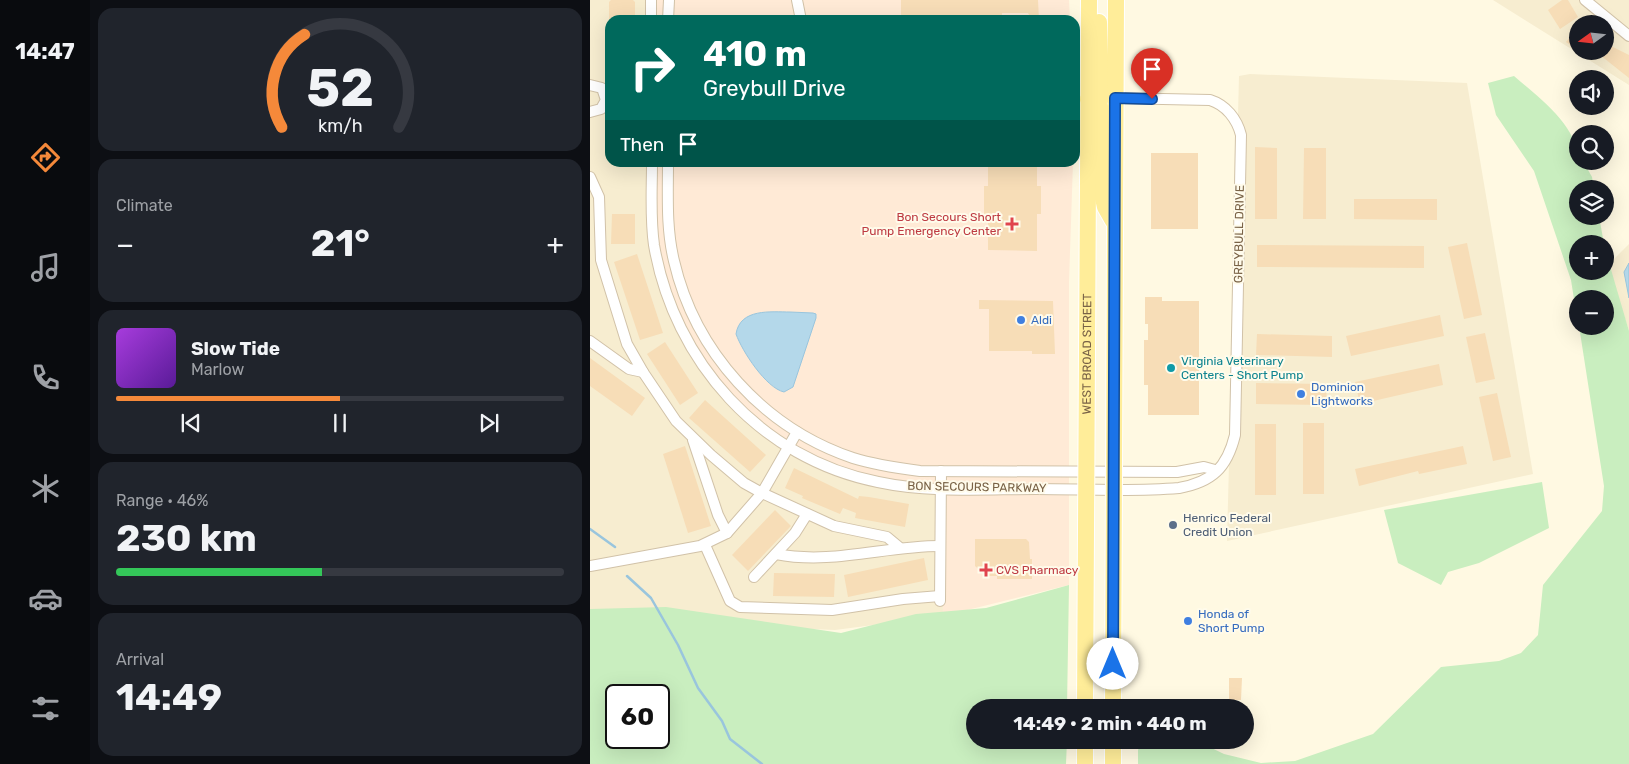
<!DOCTYPE html>
<meta charset="utf-8">
<style>
:root{--surface:#171b24;--page:#20242c;--text:#f1f3f6;--muted:#9ea1a6;--line:#363941;--accent:#f5893a}
body{margin:0;font-family:Rubik,sans-serif;background:var(--page);color:var(--text);height:100vh;display:flex;flex-direction:column;font-size:19px;white-space:nowrap}
*{box-sizing:border-box;margin:0}
p{font-size:16px;color:var(--muted)}
.icon{flex:none;width:28px;height:28px;fill:none;stroke:currentColor;stroke-width:2;stroke-linecap:round;stroke-linejoin:round}
.map{position:relative;flex:1;overflow:hidden}
.sheet{display:flex;flex-direction:column;gap:8px;padding:8px;background:#0d0f14;width:500px}
.sheet>*{flex:none}
.banner{position:absolute;left:15px;top:15px;width:475px;height:152px;border-radius:15px;box-shadow:0 5px 20px #0002;background:#00695c;color:#fff;overflow:hidden}
.needle{width:32px;rotate:255deg}
.controls{position:absolute;left:979px;top:15px;display:grid;gap:10px}
.controls a{display:grid;place-items:center;width:45px;height:45px;border-radius:50%;background:var(--surface);box-shadow:0 5px 20px #0002;font-size:25px}
.speed{position:absolute;left:15px;top:684px;display:flex;gap:10px;font-size:25px;font-weight:700;text-align:center}
.speed>*{display:grid;place-content:center;width:65px;height:65px;border-radius:50%;background:var(--surface);box-shadow:0 5px 20px #0002;line-height:1}
.speed .limit{border:2px solid #111;border-radius:8px;background:#fff;color:#111}
.pin{position:absolute;display:grid;place-items:center;width:42px;height:42px;color:#fff;margin:-51px -21px;border-radius:50% 50% 50% 0;rotate:-45deg;box-shadow:0 0 5px #0007}
.pin .icon{rotate:45deg}
.me{position:absolute;width:55px;margin:-28px;rotate:0deg;stroke-linejoin:round;filter:drop-shadow(0 0 4px #0008)}
.turn{display:flex;align-items:center;gap:18px;height:105px;padding:0 15px;font-size:22px}
.turn .icon{width:65px;height:65px;stroke-width:2.5}
.turn b{display:block;font-size:35px;line-height:42px}
.then{display:flex;align-items:center;height:48px;padding:0 15px;background:#0003;gap:10px;font-size:19px}
.big{font-size:38px;font-weight:700;line-height:1.1}
.sheet .tile{flex:1;display:flex;flex-direction:column;justify-content:center;gap:8px;min-width:0;padding:0 18px;border-radius:15px;background:var(--page)}
.sheet .dial{align-items:center;gap:0}
.dial svg{height:130px;overflow:visible;fill:none;stroke:var(--line);stroke-width:7;stroke-linecap:round;text-anchor:middle}
.dial text{fill:var(--text);stroke:none}
.song{display:flex;align-items:center;gap:15px}
.cover{width:60px;height:60px;border-radius:8px;background:linear-gradient(135deg,hsl(280 70% 55%),hsl(270 70% 35%))}
.played{height:5px;border-radius:2px;background:linear-gradient(90deg,var(--accent) 50%,var(--line) 50%)}
.keys{display:flex;justify-content:space-around;direction:ltr}
.heat{display:flex;justify-content:space-between;align-items:center;font-size:28px;direction:ltr}
.charge{height:8px;border-radius:4px;background:linear-gradient(90deg,#34c759 46%,var(--line) 0)}
.trip{position:absolute;left:376px;top:699px;width:288px;height:50px;border-radius:25px;background:var(--surface);box-shadow:0 5px 20px #0002;font-weight:700;line-height:50px;text-align:center}
main{display:flex;flex:1;min-height:0}
.tab-bar{display:flex;flex-direction:column;width:90px;justify-content:space-around;align-items:center;background:#090b0e;color:var(--muted)}
.tab-bar .icon{width:35px;height:35px}
.tab-bar .on{color:var(--accent)}
.tab-bar b{font-size:22px;color:var(--text)}
.map>svg:first-child{display:block}
.residential{fill:#f7edd0;fill-rule:evenodd}
.commercial{fill:#ffead6}
.green{fill:#c9eebf;fill-rule:evenodd}
.water{fill:#b4d8ea;stroke:#99c5dd}
.lines{fill:none;stroke-linecap:round;stroke-linejoin:round}
.stream{stroke:#99c5dd;stroke-width:2.5}
.building{fill:#f7ddb7}
.minor-casing{stroke:#d1c2a8;stroke-width:12}
.primary-casing{stroke:#fff;stroke-width:18}
.minor{stroke:#fff;stroke-width:10}
.primary{stroke:#ffed99;stroke-width:16}
.route-casing{stroke:#114b97;stroke-width:12}
.route{stroke:#1a73e8;stroke-width:9}
.health-dot{fill:#e0444e;stroke:#fffbeb;stroke-width:2}
.shop-dot{fill:#3f7fe0;stroke:#fffbeb;stroke-width:2}
.culture-dot{fill:#0f9aa8;stroke:#fffbeb;stroke-width:2}
.service-dot{fill:#5c6f8a;stroke:#fffbeb;stroke-width:2}
.labels{text-anchor:middle;stroke-width:4;stroke-linejoin:round;paint-order:stroke}
.health-label{font-size:12px;fill:#be3a42;stroke:#fffbeb;text-anchor:end}
.street-label{font-size:12px;fill:#796246;stroke:#fffbeb}
.shop-label{font-size:12px;fill:#366cbe;stroke:#fffbeb;text-anchor:start}
.culture-label{font-size:12px;fill:#0d838f;stroke:#fffbeb;text-anchor:start}
.service-label{font-size:12px;fill:#4e5e75;stroke:#fffbeb;text-anchor:start}
</style>
<main>
<nav class="tab-bar">
<b>14:47</b>
<svg class="icon on" aria-label="directions" viewBox="0 0 24 24"><path d="M12 3l9 9-9 9-9-9zM9 14v-3h6M13 9l2 2-2 2"/></svg>
<svg class="icon" aria-label="music" viewBox="0 0 24 24"><path d="M9 18V5l10-2v13"/><circle cx="6" cy="18" r="3"/><circle cx="16" cy="16" r="3"/></svg>
<svg class="icon" aria-label="phone" viewBox="0 0 24 24"><path d="M5 4h4l2 5-3 2q2 4 5 5l2-3 5 2v4C11 20 4 13 5 4z"/></svg>
<svg class="icon" aria-label="climate" viewBox="0 0 24 24"><path d="M12 3v18M4 7l16 10M4 17L20 7"/></svg>
<svg class="icon" aria-label="car" viewBox="0 0 24 24"><path d="M5 17H2v-5l4-1 3-4h7l3 4 3 1v5h-3M9 17h6M6 11h13"/><circle cx="7" cy="17" r="2"/><circle cx="17" cy="17" r="2"/></svg>
<svg class="icon" aria-label="filters" viewBox="0 0 24 24"><path d="M4 7h16M4 17h16"/><circle cx="9" cy="7" r="2"/><circle cx="15" cy="17" r="2"/></svg>
</nav>
<section class="sheet">
<div class="tile dial"><svg viewBox="0 0 100 80">
<path d="M14 69A42 42 0 1 1 86 69"/>
<path d="M14 69A42 42 0 0 1 28 12" stroke="#f5893a"/>
<text x="50" y="56" font-size="32" font-weight="700">52</text>
<text x="50" y="72" font-size="11">km/h</text>
</svg></div>
<div class="tile"><p>Climate</p>
<div class="heat"><a>−</a><b class="big">21°</b><a>+</a></div>
</div>
<div class="tile">
<div class="song"><i class="cover"></i><div><b>Slow Tide</b><p>Marlow</p></div></div>
<div class="played"></div>
<div class="keys"><svg class="icon" aria-label="previous" viewBox="0 0 24 24"><path d="M18 5L8 12l10 7zM5 5v14"/></svg><svg class="icon" aria-label="pause" viewBox="0 0 24 24"><path d="M8 5v14M16 5v14"/></svg><svg class="icon" aria-label="next" viewBox="0 0 24 24"><path d="M6 5l10 7-10 7zM19 5v14"/></svg></div>
</div>
<div class="tile"><p>Range · 46%</p><b class="big">230 km</b><div class="charge"></div></div>
<div class="tile"><p>Arrival</p><b class="big">14:49</b></div>
</section>
<div class="map">
<svg width="1039" height="764" viewBox="0 0 1039 764">
<rect width="100%" height="100%" fill="#fff9e2"/>
<g class="residential">
<polygon points="0,0 61,0 61,20 20,20 20,162 61,163 351,489 353,616 245,630 0,619"/>
<path d="M 903,0 L 1039,0 L 1039,85 ZM 988,24 L 1015,24 L 1015,51 L 988,51 Z"/>
<polygon points="660,74 877,83 943,474 637,541 649,76"/>
<polygon points="1039,244 1039,331 1018,265"/>
</g>
<g class="commercial">
<polygon points="61,0 479,0 480,20 61,20"/>
<polygon points="61,163 483,163 479,282 479,585 353,616 351,489 271,478 179,433 109,362 69,270"/>
</g>
<g class="green">
<path d="M 924,76 C 948,97 988,125 988,161 L 993,161 L 1002,177 L 1004,189 L 988,189 L 988,216 L 1009,216 L 1014,244 L 988,244 L 988,271 L 1015,271 L 1015,249 L 1039,331 L 1039,764 L 548,764 L 548,750 L 553,740 L 605,740 L 634,754 L 671,763 L 705,761 L 783,734 L 851,667 L 909,661 L 931,653 L 948,635 L 953,585 L 1012,511 L 1014,486 L 989,326 L 1015,326 L 1015,299 L 988,299 L 987,318 L 981,280 L 944,171 L 906,115 L 898,83 Z"/>
<polygon points="952,482 959,528 889,563 858,572 851,585 808,563 794,510"/>
<path d="M 479,585 L 477,707 L 385,708 L 385,740 L 477,740 L 476,764 L 0,764 L 0,609 L 76,607 L 251,633 L 326,614 L 396,608 ZM 26,695 L 69,695 L 69,738 L 26,738 Z"/>
</g>
<g class="water">
<polygon points="1039,263 1039,298 1034,272"/>
<path d="M 200,312 L 223,313 L 226,314 L 226,318 L 203,387 L 194,392 C 176,388 152,351 146,334 C 150,308 181,312 200,312 Z"/>
</g>
<g class="lines">
<g class="stream">
<polyline points="0,529 25,547"/>
<polyline points="37,576 61,598 88,645 108,688 132,721 140,739 172,764"/>
</g>
</g>
<g class="building">
<polygon points="21,0 43,0 45,2 45,20 19,20 19,2"/>
<polygon points="311,0 448,0 449,20 442,20 438,13 412,13 412,20 311,20"/>
<polygon points="972,0 978,0 988,17 970,29 958,10"/>
<polygon points="988,27 988,43 984,48 976,42"/>
<polygon points="1015,43 1039,55 1039,78 1005,51 1015,51"/>
<polygon points="665,147 687,148 687,219 665,219"/>
<polygon points="714,148 736,148 736,219 713,219"/>
<rect x="561" y="153" width="47" height="76"/>
<polygon points="398,162 447,162 447,186 451,186 451,214 447,214 447,251 398,250 398,214 394,214 394,186 398,186"/>
<polygon points="764,199 847,199 847,220 764,219"/>
<polygon points="22,214 45,214 45,244 21,244"/>
<polygon points="877,243 892,315 874,319 858,247"/>
<polygon points="667,245 834,246 834,268 667,267"/>
<polygon points="47,254 73,333 50,340 24,262"/>
<polygon points="555,297 572,297 572,301 609,301 609,415 558,415 558,385 554,385 554,340 558,340 558,324 555,324"/>
<polygon points="389,300 463,301 465,354 442,354 442,351 399,351 399,309 389,309"/>
<polygon points="850,315 854,336 761,356 756,336"/>
<polygon points="895,333 905,379 886,383 876,337"/>
<polygon points="667,334 742,336 742,357 666,355"/>
<polygon points="75,342 108,393 90,405 57,354"/>
<polygon points="0,358 55,398 42,416 0,386"/>
<polygon points="849,364 853,385 770,404 765,382"/>
<polygon points="666,383 737,384 736,405 666,404"/>
<polygon points="907,393 921,457 903,461 889,397"/>
<polygon points="115,400 176,455 160,472 99,418"/>
<rect x="713" y="423" width="21" height="71"/>
<rect x="665" y="424" width="21" height="71"/>
<polygon points="95,446 121,526 98,533 73,454"/>
<polygon points="873,446 877,464 829,474 828,471 769,486 765,469"/>
<polygon points="204,468 268,499 269,496 279,497 319,504 315,527 265,518 266,513 253,508 250,514 212,498 213,496 195,488"/>
<polygon points="185,510 201,526 158,571 142,555"/>
<polygon points="385,539 436,539 439,542 440,559 442,559 442,579 407,579 407,576 396,576 385,566"/>
<polygon points="334,558 338,580 258,597 254,575"/>
<polygon points="184,573 245,574 244,597 183,596"/>
<polygon points="639,678 652,678 651,700 639,700"/>
</g>
<g class="lines">
<g class="minor-casing">
<g id="minor">
<polyline points="61,0 61,20"/>
<polyline points="207,0 211,20"/>
<polyline points="995,0 1039,36"/>
<polyline points="78,20 79,0"/>
<polyline points="0,85 12,88 16,100 11,109 0,112"/>
<polyline points="485,99 498,99"/>
<path d="M 62,162 C 62,190 60,218 64,245 C 84,362 171,459 288,482 C 339,493 394,489 446,489 C 493,489 542,492 589,488 C 622,482 637,468 645,435 L 651,135 C 647,119 636,105 620,100 L 525,98"/>
<path d="M 78,162 C 78,196 76,228 84,261 C 105,352 174,428 263,458 C 285,465 307,468 330,471 L 587,472 L 614,467 L 625,470"/>
<polyline points="0,177 9,197 11,260 37,344 53,372 86,421 121,455 154,483 172,493 244,526 297,537 309,547"/>
<polyline points="0,341 39,369 53,372"/>
<polyline points="103,440 128,515 137,533"/>
<polyline points="115,545 140,601 150,607 242,610 313,599 350,596"/>
<path d="M 186,554 C 242,565 294,546 350,546"/>
<polyline points="0,566 110,546 137,533 172,493 207,432"/>
<polyline points="164,577 205,533 217,514"/>
<polyline points="350,601 351,471"/>
</g>
</g>
<g class="primary-casing">
<g id="primary">
<polyline points="509,22 511,89 525,98"/>
<polyline points="498,99 507,102 510,106 512,194 515,207 523,221"/>
<path id="s1" d="M 495,708 L 499,0"/>
<polyline points="523,708 526,0"/>
<polyline points="495,764 495,740"/>
<polyline points="523,764 523,740"/>
</g>
</g>
<use href="#minor" class="minor"/>
<use href="#primary" class="primary"/>
</g>
<g class="lines">
<g class="route-casing">
<polyline id="route" points="523,664 525,98 562,99"/>
</g>
<use href="#route" class="route"/>
</g>
<g class="health-dot">
<path d="M419.5 216.5h5v5h5v5h-5v5h-5v-5h-5v-5h5z"/>
<path d="M393.5 562.5h5v5h5v5h-5v5h-5v-5h-5v-5h5z"/>
</g>
<g class="shop-dot">
<circle cx="431" cy="320" r="5"/>
<circle cx="711" cy="394" r="5"/>
<circle cx="598" cy="621" r="5"/>
</g>
<circle class="culture-dot" cx="581" cy="368" r="5"/>
<circle class="service-dot" cx="583" cy="525" r="5"/>
<g class="labels">
<g class="health-label">
<text x="411" y="221">Bon Secours Short<tspan x="411" dy="14">Pump Emergency Center</tspan></text>
<text x="406" y="574" text-anchor="start">CVS Pharmacy</text>
</g>
<g class="street-label">
<text transform="translate(649 234) rotate(-89)" y="4">GREYBULL DRIVE</text>
<text dy="4" stroke="none"><textPath href="#s1" startOffset="354">WEST BROAD STREET</textPath></text>
<text transform="translate(387 487) rotate(1)" y="4">BON SECOURS PARKWAY</text>
</g>
<g class="shop-label">
<text x="441" y="324">Aldi</text>
<text x="721" y="391">Dominion<tspan x="721" dy="14">Lightworks</tspan></text>
<text x="608" y="618">Honda of<tspan x="608" dy="14">Short Pump</tspan></text>
</g>
<g class="culture-label">
<text x="591" y="365">Virginia Veterinary<tspan x="591" dy="14">Centers - Short Pump</tspan></text>
</g>
<g class="service-label">
<text x="593" y="522">Henrico Federal<tspan x="593" dy="14">Credit Union</tspan></text>
</g>
</g>
</svg>
<div class="controls">
<a><svg class="needle" viewBox="-14 -14 28 28"><path d="M0-13l5 13h-10z" fill="#e53935"/><path d="M0 13l5-13h-10z" fill="#9ea1a6"/></svg></a>
<a><svg class="icon" aria-label="sound" viewBox="0 0 24 24"><path d="M4 9h4l5-4v14l-5-4H4zM17 9q2 3 0 6"/></svg></a>
<a><svg class="icon" aria-label="search" viewBox="0 0 24 24"><circle cx="10" cy="10" r="6"/><path d="M15 15l6 6"/></svg></a>
<a><svg class="icon" aria-label="layers" viewBox="0 0 24 24"><path d="M12 4l9 5-9 5-9-5zM3 14l9 5 9-5"/></svg></a>
<a>+</a>
<a>−</a>
</div>
<div class="speed"><div class="limit">60</div></div>
<div class="pin" style="left:562px;top:99px;background:#d93025"><svg class="icon" aria-label="arrive" viewBox="0 0 24 24"><path d="M6 21V4h12l-3 4 3 4H6"/></svg></div>
<svg class="me" style="left:523px;top:664px" viewBox="-20 -20 40 40"><circle r="19" fill="#fff"/><path d="M0-13L10 11 0 6-10 11z" fill="#1a73e8"/></svg>
<div class="trip">14:49 · 2 min · 440 m</div>
<div class="banner">
<div class="turn"><svg class="icon" aria-label="right" viewBox="0 0 24 24"><path d="M7 20v-9h11M14 6l5 5-5 5"/></svg><div><b>410 m</b>Greybull Drive</div></div>
<div class="then">Then<svg class="icon" aria-label="arrive" viewBox="0 0 24 24"><path d="M6 21V4h12l-3 4 3 4H6"/></svg></div>
</div>
</div>
</main>
